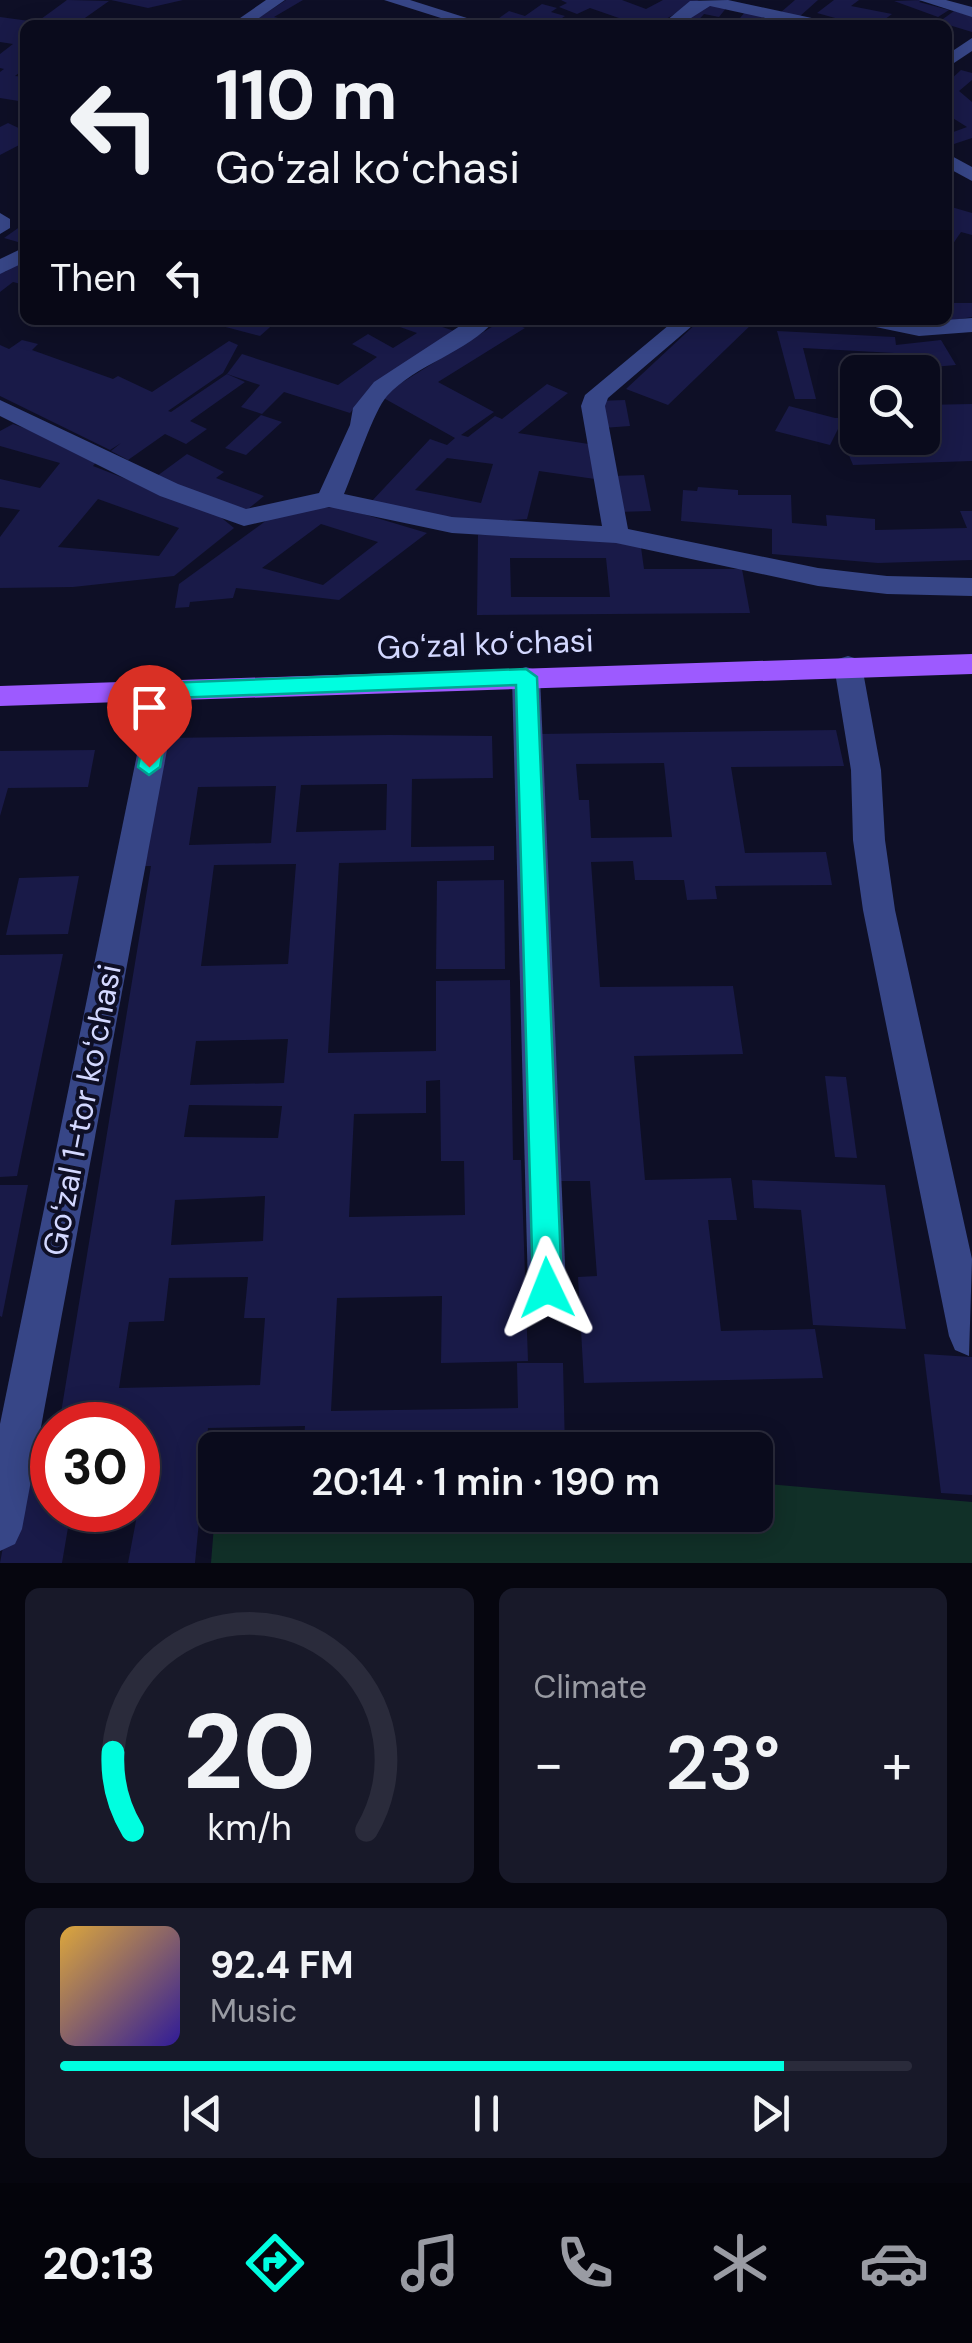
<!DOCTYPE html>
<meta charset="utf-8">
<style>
:root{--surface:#0a0b1c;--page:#181929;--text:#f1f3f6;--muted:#999ba3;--line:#2a2b3b;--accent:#00fee0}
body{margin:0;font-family:"DM Sans",sans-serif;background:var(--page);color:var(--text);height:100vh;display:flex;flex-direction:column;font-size:38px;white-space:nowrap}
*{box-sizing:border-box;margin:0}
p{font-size:32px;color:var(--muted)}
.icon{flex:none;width:55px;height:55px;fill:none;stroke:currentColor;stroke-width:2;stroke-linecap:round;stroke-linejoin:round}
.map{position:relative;height:1563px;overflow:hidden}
.side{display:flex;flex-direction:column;gap:25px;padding:25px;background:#06060f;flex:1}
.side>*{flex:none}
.banner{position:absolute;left:20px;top:20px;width:932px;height:305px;border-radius:15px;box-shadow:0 5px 25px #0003,0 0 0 2px var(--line);background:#0a0b1c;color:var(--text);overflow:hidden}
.tools{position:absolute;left:840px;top:355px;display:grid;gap:20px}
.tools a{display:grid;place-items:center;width:100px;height:100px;border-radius:15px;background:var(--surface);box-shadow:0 5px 25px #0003,0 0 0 2px var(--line);font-size:50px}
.speed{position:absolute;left:30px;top:1402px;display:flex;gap:20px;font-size:50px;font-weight:700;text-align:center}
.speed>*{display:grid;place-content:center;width:130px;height:130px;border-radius:50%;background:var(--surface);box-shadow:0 5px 25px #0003,0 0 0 2px var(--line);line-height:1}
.speed .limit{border:15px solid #d22;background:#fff;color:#111}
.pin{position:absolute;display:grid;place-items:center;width:85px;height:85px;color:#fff;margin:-102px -42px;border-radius:50% 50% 50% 0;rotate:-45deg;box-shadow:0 0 10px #0007}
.pin .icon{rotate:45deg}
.me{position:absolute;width:110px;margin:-55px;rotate:358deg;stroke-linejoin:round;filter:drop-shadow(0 0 8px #0008)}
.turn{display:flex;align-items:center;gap:35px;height:210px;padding:0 30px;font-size:45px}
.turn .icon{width:130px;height:130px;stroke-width:2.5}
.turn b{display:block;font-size:70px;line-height:85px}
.then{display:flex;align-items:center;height:95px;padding:0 30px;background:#0003;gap:20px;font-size:38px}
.big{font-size:75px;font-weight:600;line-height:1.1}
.side .widget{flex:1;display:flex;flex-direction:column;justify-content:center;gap:15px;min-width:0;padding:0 35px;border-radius:15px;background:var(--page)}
.side .dial{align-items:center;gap:0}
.dial svg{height:260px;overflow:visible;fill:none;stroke:var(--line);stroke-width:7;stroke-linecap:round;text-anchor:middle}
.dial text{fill:var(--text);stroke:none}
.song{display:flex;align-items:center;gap:30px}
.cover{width:120px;height:120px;border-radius:15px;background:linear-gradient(135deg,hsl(40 70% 55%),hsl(250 70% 35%))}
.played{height:10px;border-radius:5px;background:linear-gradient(90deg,var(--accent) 85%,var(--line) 85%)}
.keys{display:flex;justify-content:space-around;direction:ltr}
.heat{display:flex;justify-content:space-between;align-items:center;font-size:55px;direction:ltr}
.side .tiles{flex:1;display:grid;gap:25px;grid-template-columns:1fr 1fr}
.widget:last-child{grid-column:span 2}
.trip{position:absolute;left:198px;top:1432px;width:575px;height:100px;border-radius:15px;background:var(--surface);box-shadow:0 5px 25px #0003,0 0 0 2px var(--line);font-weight:600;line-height:100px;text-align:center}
.menu{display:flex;height:160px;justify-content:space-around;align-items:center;background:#04040b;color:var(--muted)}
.menu .icon{width:70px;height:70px}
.menu .current{color:var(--accent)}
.menu b{font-size:45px;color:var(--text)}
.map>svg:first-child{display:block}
.green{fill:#113028}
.building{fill:#191a48;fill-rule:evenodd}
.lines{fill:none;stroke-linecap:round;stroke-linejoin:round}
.minor{fill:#374687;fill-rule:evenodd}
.major{fill:#9d5aff;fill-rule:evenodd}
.route{fill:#00fee0;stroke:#00a592;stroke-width:2.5}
.labels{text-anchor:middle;stroke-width:8;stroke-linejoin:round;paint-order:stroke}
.street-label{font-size:32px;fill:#d3d8ff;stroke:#0e0f26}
</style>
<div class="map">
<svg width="972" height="1563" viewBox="0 0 972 1563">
<rect width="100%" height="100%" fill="#0e0f26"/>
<polygon class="green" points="755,1483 972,1502 972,1563 211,1563 215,1513 755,1515"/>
<g class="building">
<polygon points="67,0 109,1 75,25 25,25 25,68 15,76 25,77 25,102 0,98 0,72 4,69 0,68 0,54 13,44 0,42 0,17 37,22"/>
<polygon points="111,0 183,0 148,8"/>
<polygon points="286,0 303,0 274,17 282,19 276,25 248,25"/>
<polygon points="561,0 622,0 646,9 663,0 699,0 659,23 650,20 639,25 590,8 577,14 559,7 567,3"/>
<polygon points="795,0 818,0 799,17 780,13"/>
<polygon points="834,0 859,0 851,6 892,14 877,25 841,25 846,21 817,13"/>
<polygon points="922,0 919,2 949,10 938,17 894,1"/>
<polygon points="542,4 557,8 551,12 565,16 552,25 511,25 495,21 509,11 525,16"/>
<polygon points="716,5 727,7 719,17 704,14 694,25 677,25 694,8"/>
<polygon points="746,11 765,14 757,25 734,25"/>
<polygon points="954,11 972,16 972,32 939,22"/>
<polygon points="961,70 972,73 972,80 959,91 972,102 972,138 948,146 948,134 967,127 948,115 948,82"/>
<polygon points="8,123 25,131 25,142 0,155 0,127"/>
<polygon points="948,206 972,213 972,235 961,232 948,251"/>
<polygon points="21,226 25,227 25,244 4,238"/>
<polygon points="25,257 25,285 13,282 0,292 0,271 5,272"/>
<polygon points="948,303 972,303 972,317 948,321"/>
<polygon points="278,320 260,336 203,321 203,320"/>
<polygon points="380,320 422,320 460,333 370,389 350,413 284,392 262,414 241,407 260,385 227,374 242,354 338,385 377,357 352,344 368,334 393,348 417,333"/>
<path d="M 503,320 L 525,328 L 438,382 L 494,412 L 461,435 L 468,437 L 495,416 L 502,419 L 547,384 L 568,393 L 518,433 L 595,445 L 602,480 L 539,471 L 527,519 L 496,521 L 429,515 L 371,502 L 430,439 L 447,445 L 455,438 L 380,396 ZM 447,458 L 493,464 L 481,503 L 415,490 Z"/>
<polygon points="700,320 756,320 668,405 626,389"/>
<polygon points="777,331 895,337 896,345 941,340 956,365 898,370 894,353 803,348 816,399 795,399"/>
<polygon points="22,340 38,344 32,350 113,379 118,376 152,392 229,341 238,345 223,373 168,411 171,412 227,374 245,382 190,421 207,429 186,444 165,434 128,460 111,451 121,443 110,450 0,396 0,345 9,349"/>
<polygon points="625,400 630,426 603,428 597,401"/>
<polygon points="972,404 972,461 853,465 838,429 830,445 775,431 789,406 835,418 858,417 858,438 922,438 922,405"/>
<polygon points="261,415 282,422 246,455 225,448"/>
<path d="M 13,424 L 101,456 L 93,466 L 218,515 L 234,528 L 174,576 L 73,587 L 0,588 L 0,537 L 20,510 L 0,507 L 0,479 L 40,488 L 60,463 L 0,446 L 0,431 ZM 98,499 L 179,528 L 159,556 L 58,547 Z"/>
<polygon points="187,454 224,472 216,478 264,496 242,514 157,476"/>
<polygon points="644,475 651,511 617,512 611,476"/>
<polygon points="698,487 738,490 738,495 791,495 792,523 827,526 826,515 875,519 875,530 967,528 960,511 972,511 972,560 878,563 772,554 772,529 681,521 683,490 697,491"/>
<path d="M 340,507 L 427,533 L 339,600 L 236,588 L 233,598 L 190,602 L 189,607 L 175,608 L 179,584 L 267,520 L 313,508 ZM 321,524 L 378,542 L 323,585 L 262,568 Z"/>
<path d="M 478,535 L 595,535 L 640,540 L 644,569 L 742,569 L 750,613 L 477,615 ZM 510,558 L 606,558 L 610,597 L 511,597 Z"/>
<path d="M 836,730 L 844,766 L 731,767 L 745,853 L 826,852 L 832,885 L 715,886 L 717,899 L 687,900 L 684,880 L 635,880 L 633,861 L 591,862 L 600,987 L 733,986 L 743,1054 L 634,1056 L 645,1180 L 731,1178 L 737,1220 L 708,1220 L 721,1331 L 815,1329 L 823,1378 L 584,1383 L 578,1277 L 597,1276 L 590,1181 L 557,1181 L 537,734 ZM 664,763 L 672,837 L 591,838 L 589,800 L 579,800 L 576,764 Z"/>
<path d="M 389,735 L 492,736 L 493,778 L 412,779 L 411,847 L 494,846 L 494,860 L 339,863 L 328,1053 L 436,1051 L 436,981 L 510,980 L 513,1160 L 521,1160 L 528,1361 L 441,1363 L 442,1296 L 337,1298 L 331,1411 L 518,1408 L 517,1363 L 563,1363 L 565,1450 L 473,1450 L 304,1439 L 305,1426 L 208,1428 L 195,1563 L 128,1563 L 138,1510 L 138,1425 L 59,1425 L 151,866 L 143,866 L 165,738 ZM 387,784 L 386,830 L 296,832 L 301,785 ZM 276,786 L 271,843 L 189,845 L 198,787 ZM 296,864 L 288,964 L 201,966 L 214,865 ZM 288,1039 L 284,1083 L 190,1085 L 196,1041 ZM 440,1080 L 441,1161 L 464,1161 L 465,1215 L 349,1217 L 354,1114 L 426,1113 L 426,1081 ZM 189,1105 L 282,1106 L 278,1138 L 184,1137 ZM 265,1196 L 263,1241 L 171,1245 L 175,1200 ZM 248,1277 L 244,1318 L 265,1318 L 260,1385 L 119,1388 L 129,1322 L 164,1321 L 169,1278 Z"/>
<polygon points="95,750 88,787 8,788 0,816 0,751"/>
<polygon points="79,876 68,934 6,935 19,878"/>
<polygon points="504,880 505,969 436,969 437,881"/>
<polygon points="63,954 17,1176 0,1177 0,955"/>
<polygon points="825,1076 846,1077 857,1158 835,1157"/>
<polygon points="752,1180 885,1185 906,1329 813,1325 801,1210 754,1208"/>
<polygon points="0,1185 28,1185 2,1317 0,1316"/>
<polygon points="924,1354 972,1357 972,1495 941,1493"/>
<polygon points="52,1431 52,1510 71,1510 62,1563 0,1563 11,1504 29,1481 40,1432"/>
</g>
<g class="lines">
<g class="minor">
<polygon points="266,0 285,0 249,25 230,25"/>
<polygon points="384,0 410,0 489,25 463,25"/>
<polygon points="728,0 821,20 829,25 798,25 710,6 680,25 666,21 690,1"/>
<polygon points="919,0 946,0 972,7 972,17"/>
<polygon points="972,38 972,51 948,67 948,54"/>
<polygon points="948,154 972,167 972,181 948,168"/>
<polygon points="0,213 10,219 10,228 0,234"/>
<polygon points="25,247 25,262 0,274 0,259"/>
<polygon points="972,318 972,332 919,336 866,325 863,320 919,322"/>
<path d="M 469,320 L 495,320 C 467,353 416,364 387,396 C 374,410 354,471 344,494 L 452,517 L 602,526 L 581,406 L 585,395 L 675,320 L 699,320 L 608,398 L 605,406 L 628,529 L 818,568 L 887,576 L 972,578 L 972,596 L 887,594 L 818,586 L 616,543 L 452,533 L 329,507 L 244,526 L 160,496 L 0,416 L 0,400 L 178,484 L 246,509 L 319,493 L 350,425 L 353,408 L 374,382 Z"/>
<polygon points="848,656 858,659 862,666 881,770 885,840 895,910 972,1259 969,1356 955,1350 949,1336 863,910 853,840 851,770 834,666 838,659"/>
<polygon points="526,667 536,670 540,677 566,1288 561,1302 547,1307 533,1302 528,1288 512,677 516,670"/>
<polygon points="164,681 174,684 178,691 22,1529 15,1544 0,1551 0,1424 150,691 154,684"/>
</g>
<polygon class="major" points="972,654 972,674 0,706 0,686"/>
</g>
<polygon class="route" points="526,669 537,677 562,1288 558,1299 547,1303 537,1299 533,1288 516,685 173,698 160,767 149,775 138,767 153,690 164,683"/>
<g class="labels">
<g class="street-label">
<text transform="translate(485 644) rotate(-2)" y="11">Goʻzal koʻchasi</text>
<text transform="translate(82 1110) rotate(-79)" y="11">Goʻzal 1-tor koʻchasi</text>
</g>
</g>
</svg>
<div class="tools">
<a><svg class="icon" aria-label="search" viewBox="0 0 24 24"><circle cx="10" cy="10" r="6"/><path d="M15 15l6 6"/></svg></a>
</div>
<div class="speed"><div class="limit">30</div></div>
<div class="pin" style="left:149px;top:767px;background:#d93025"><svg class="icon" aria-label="arrive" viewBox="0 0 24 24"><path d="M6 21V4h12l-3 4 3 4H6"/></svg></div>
<svg class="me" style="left:547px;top:1288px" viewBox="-20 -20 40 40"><path d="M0-17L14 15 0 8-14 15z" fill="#00fee0" stroke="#fff" stroke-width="4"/></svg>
<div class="trip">20:14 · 1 min · 190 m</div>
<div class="banner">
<div class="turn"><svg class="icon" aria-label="left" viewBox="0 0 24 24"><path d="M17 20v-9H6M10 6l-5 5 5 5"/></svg><div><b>110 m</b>Goʻzal koʻchasi</div></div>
<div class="then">Then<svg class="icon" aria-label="left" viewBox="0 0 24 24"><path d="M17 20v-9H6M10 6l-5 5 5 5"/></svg></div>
</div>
</div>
<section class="side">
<div class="tiles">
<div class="widget dial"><svg viewBox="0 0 100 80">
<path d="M14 69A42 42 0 1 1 86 69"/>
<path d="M14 69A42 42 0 0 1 8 45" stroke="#00fee0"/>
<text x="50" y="56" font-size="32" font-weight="700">20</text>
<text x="50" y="72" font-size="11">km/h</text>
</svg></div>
<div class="widget"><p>Climate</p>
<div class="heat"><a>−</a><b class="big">23°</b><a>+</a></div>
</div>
<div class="widget">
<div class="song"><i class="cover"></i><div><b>92.4 FM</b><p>Music</p></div></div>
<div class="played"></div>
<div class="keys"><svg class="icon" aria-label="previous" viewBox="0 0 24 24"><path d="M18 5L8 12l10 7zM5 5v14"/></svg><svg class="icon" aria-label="pause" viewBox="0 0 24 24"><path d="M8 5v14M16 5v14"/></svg><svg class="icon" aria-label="next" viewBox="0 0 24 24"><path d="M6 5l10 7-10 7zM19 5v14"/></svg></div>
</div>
</div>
</section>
<nav class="menu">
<b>20:13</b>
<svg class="icon current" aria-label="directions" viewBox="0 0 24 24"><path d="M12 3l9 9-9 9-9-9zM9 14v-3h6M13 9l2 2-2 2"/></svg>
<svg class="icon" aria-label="music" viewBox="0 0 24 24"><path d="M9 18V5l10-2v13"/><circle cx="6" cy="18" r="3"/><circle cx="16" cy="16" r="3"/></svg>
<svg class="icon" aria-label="phone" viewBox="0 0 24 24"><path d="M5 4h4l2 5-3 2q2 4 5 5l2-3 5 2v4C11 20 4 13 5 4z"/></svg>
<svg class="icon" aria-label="climate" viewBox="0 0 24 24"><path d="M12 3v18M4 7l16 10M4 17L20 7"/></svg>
<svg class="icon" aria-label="car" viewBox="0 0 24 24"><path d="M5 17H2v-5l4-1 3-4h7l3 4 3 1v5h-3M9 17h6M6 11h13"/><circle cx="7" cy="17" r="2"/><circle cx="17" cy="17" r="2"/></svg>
</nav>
